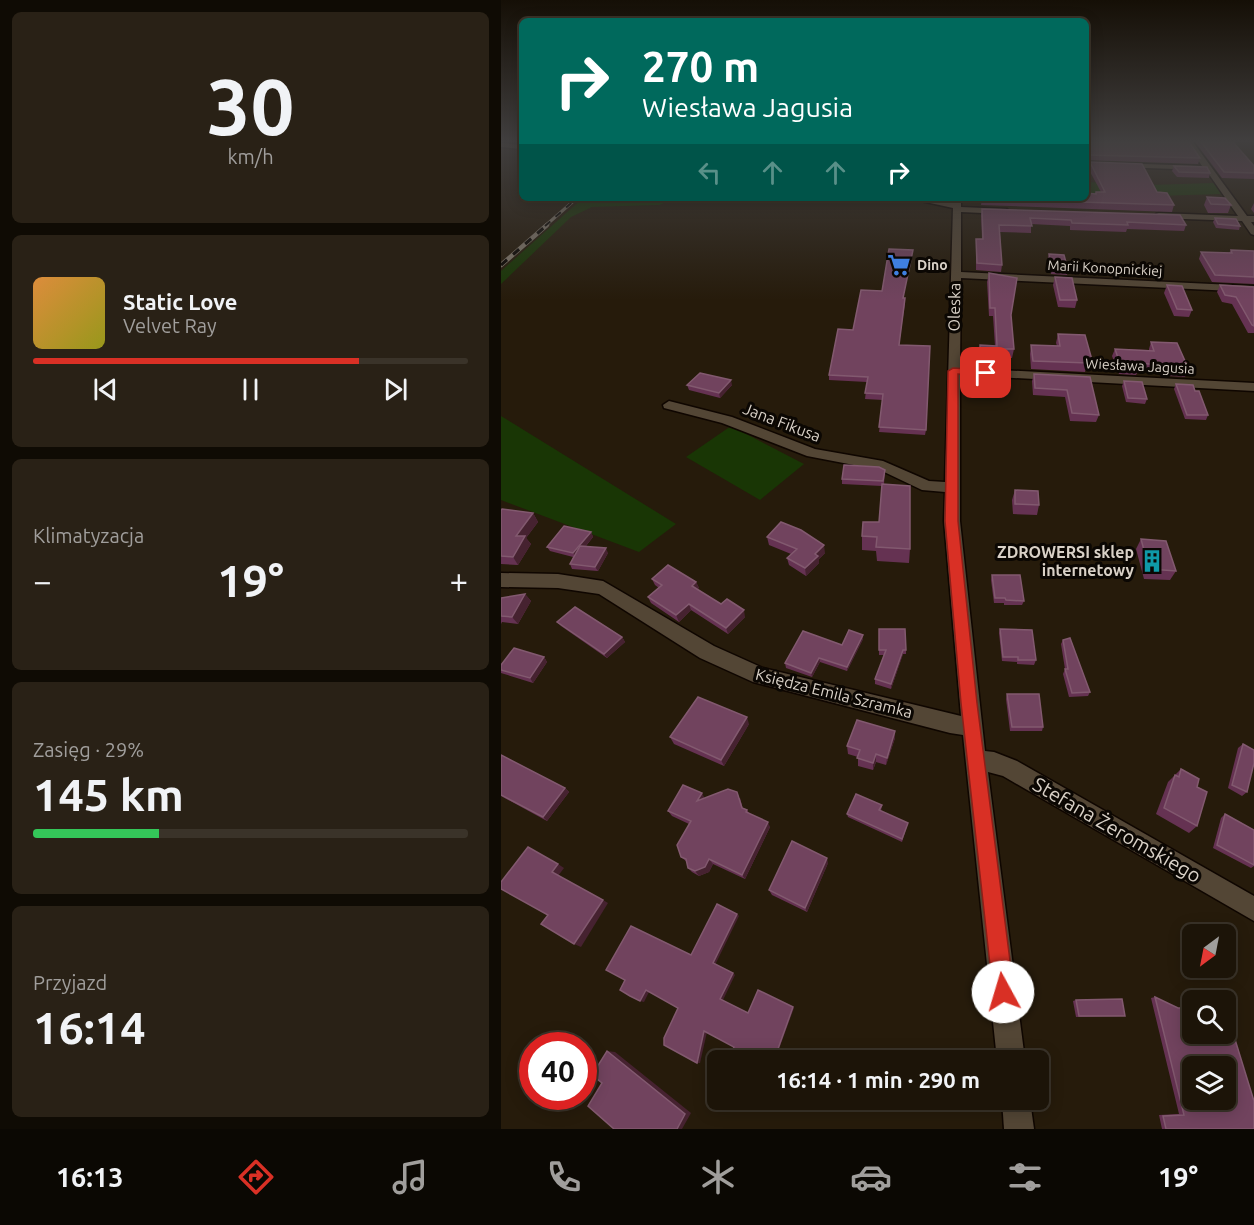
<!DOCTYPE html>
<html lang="pl">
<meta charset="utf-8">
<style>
:root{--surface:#1c1408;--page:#292116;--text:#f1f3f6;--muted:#a09e9c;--line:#3a3329;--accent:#d93025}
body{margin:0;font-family:Ubuntu,sans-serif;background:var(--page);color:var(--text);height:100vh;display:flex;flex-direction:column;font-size:22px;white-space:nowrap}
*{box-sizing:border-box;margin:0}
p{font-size:20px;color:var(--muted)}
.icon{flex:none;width:33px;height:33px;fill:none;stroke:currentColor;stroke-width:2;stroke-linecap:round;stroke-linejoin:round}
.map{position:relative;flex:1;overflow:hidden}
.sheet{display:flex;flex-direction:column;gap:12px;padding:12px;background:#0f0b04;width:501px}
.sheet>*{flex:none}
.guide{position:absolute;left:18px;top:18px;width:570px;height:183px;border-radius:9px;box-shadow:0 3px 15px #0003,0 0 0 2px var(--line);background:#00695c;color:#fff;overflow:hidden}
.needle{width:39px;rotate:212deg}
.fabs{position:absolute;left:681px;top:924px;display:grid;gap:12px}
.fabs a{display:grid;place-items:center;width:54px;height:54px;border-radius:9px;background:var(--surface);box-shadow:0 3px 15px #0003,0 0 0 2px var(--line);font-size:30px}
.speed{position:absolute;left:18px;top:1032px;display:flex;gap:12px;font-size:30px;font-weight:700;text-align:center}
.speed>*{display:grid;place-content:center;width:78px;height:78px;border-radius:50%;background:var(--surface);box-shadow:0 3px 15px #0003,0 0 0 2px var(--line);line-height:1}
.speed .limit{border:9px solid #d22;background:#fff;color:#111}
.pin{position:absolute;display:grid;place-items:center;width:51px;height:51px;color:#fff;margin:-26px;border-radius:12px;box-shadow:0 3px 9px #0006}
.me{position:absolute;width:66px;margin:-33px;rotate:354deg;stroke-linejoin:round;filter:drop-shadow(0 0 4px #0008)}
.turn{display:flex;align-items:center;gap:21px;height:126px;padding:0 24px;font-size:27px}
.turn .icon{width:78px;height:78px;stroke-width:2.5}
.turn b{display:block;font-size:42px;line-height:51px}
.lanes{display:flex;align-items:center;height:57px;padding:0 24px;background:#0003;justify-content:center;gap:30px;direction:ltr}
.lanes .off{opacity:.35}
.big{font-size:45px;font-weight:700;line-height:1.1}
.sheet .card{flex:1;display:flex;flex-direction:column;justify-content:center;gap:9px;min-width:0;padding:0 21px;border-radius:9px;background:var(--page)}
.sheet .dial{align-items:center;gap:0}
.dial b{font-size:78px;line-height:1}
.song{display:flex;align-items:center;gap:18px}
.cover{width:72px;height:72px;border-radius:9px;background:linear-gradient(135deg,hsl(30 70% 55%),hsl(60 70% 35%))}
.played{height:6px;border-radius:3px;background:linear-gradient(90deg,var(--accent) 75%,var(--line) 75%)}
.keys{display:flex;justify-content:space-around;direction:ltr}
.heat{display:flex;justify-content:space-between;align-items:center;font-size:33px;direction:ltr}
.charge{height:9px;border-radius:4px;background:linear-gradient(90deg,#34c759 29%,var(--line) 0)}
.trip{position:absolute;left:206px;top:1050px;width:342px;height:60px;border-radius:9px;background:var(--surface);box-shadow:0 3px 15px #0003,0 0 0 2px var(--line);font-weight:700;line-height:60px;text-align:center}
.menu{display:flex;height:96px;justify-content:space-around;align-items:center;background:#0b0803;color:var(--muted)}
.menu .icon{width:42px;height:42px}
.menu .selected{color:var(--accent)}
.menu b{font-size:27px;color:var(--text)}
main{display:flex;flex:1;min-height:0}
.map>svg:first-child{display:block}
.green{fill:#193605}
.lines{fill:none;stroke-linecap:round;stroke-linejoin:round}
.minor-casing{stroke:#0f0600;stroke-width:3}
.minor{fill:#534635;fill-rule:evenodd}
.rail-far1-casing{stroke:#82796c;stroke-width:3}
.rail-casing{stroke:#82796c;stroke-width:4.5}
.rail-far1{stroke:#0b0703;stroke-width:2;stroke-dasharray:7;stroke-linecap:butt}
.rail{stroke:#0b0703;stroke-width:3;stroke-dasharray:8;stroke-linecap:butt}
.wall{fill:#653252}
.shaded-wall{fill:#462230}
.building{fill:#71435e;stroke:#82596f;stroke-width:1.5;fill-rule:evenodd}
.route{fill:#d93025;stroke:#8d1f18;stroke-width:1.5}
.labels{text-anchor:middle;stroke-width:6;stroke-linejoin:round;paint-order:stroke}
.far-poi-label{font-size:14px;font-weight:bold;fill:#d9d1c7;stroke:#0b0703;text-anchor:start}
.far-street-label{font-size:14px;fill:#d9d1c7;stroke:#0b0703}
.street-label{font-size:16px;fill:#d9d1c7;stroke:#0b0703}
.poi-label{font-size:16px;font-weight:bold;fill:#d9d1c7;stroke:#0b0703;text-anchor:end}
.near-street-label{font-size:20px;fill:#d9d1c7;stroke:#0b0703}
</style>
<main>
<section class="sheet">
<div class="card dial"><b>30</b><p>km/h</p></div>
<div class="card">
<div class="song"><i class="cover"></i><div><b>Static Love</b><p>Velvet Ray</p></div></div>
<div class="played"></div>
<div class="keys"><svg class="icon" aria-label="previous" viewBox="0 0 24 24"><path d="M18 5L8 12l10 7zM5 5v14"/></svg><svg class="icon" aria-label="pause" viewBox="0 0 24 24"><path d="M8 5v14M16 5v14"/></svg><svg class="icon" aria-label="next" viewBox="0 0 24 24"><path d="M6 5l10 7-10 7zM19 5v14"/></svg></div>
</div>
<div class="card"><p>Klimatyzacja</p>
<div class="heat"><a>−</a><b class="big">19°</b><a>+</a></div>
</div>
<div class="card"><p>Zasięg · 29%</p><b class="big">145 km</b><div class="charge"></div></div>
<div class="card"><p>Przyjazd</p><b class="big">16:14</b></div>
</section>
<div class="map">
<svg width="753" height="1129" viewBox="0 0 753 1129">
<rect width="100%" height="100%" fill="#261b0b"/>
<g class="green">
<polygon points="585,182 648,185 713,183 721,194 655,196 585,193"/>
<polygon points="82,198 177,198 158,205 91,207 70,217 0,284 0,271"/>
<polygon points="0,416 175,524 138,552 0,500"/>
<polygon points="230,426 303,464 259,500 185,457"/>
</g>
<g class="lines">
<g class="minor-casing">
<g id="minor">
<polygon points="685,142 692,142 746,216 753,216 753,222 750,222 753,226 753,235 750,234 741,221 655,218 655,214 658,213 737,216 705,170 585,166 585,162 701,166"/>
<polygon points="0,143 21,145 21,149 0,147"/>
<polygon points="406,198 424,198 452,203 452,198 460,198 460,207 506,209 507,211 503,214 460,212 460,272 753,286 753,292 460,278 459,368 753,383 753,391 459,375 459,521 484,751 493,752 516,761 753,896 753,921 502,776 487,772 524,1060 496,1060 462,735 449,733 252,682 199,658 98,594 57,588 0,587 0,573 57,574 102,581 213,646 262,668 460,716 443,521 444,492 421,490 379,470 306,456 221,423 163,408 162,405 168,401 231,417 314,449 382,461 428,481 444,482 452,208"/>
<polygon points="501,1100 529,1100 533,1129 503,1129"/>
</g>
</g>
<use href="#minor" class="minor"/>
<g class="rail-far1-casing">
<polyline id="rail-far1" points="44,226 76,198"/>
</g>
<g class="rail-casing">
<polyline id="rail" points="0,265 46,225"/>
</g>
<use href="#rail-far1" class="rail-far1"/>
<use href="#rail" class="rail"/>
</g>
<g class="wall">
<polygon points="585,142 699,158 697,164 585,160"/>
<polygon points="694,142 732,142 753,166 753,179 721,178"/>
<polygon points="589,162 656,192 673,205 671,212 480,205 481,198 594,194 595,192 600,192 587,168"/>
<polygon points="673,166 709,173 708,178 676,177 671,171"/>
<polygon points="706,197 730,205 727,213 707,213 703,205"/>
<polygon points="753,203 753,213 750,209"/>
<polygon points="481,209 685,225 683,231 626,229 625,232 569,230 569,226 530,224 530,233 499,232 501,265 500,272 475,270 475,239 481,239 480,215"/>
<polygon points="714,218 739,226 738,230 715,228 712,222"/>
<polygon points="730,250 753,251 753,284 711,282 698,259 700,252 728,253"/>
<polygon points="548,254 567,270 566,275 550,274 547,258"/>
<polygon points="411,255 402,298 404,303 398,345 425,430 424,435 378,432 382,400 364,399 366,382 328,380 328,375 352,330"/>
<polygon points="488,273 510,315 513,349 511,358 501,358 500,368 478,367 478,354 479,345 494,346 492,316 488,316 486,282"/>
<polygon points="554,277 576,300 574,308 557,307 552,285"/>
<polygon points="666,285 691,310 688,317 673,316 663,293"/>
<polygon points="719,285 753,287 753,333 747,333 731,304 721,302 716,292"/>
<polygon points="557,334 591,360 588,369 585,368 584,372 530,369 529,354 530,345 556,346 555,343"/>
<polygon points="650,342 688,370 684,377 668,376 667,373 637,371 635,375 618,374 611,356 614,349 648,350 648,349"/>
<polygon points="480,369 503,388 501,398 478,397 478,378"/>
<polygon points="533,374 589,377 598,415 595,422 569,421 564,397 532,395 531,381"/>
<polygon points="623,381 646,399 644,404 625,402 621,386"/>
<polygon points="675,384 707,415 705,420 684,419 673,389"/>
<polygon points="186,385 231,385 219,398 188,390"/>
<polygon points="384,470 383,484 409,549 408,563 376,561 375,551 361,550 361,536 378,522 381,486 341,484 341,479"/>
<polygon points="514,490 538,505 536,515 512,514 511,500"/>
<polygon points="0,511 32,513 37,522 25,538 30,544 17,565 0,564"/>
<polygon points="90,532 92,537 85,546 107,553 97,571 71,569 69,564 72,557 49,551 46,547"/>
<polygon points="266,537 324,553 318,559 318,563 305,576 288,565 286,558 290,554 268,545"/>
<polygon points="640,539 675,571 669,580 643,579 635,549"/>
<polygon points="491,575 523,601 521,605 503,605 503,603 493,603 490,580"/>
<polygon points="151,579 195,582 198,588 196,589 220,604 244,617 227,634 190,610 178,622 150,603 147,597 158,588 154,585"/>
<polygon points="24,594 30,601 17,624 1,622 0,624 0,598"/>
<polygon points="56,622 121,637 124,642 106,658 60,626"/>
<polygon points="378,629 405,650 405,654 402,654 390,689 374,684 374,679 383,655 378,655"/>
<polygon points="499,629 535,660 533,665 516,664 516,662 501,661 498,633"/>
<polygon points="362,639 346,671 319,662 311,677 285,668 284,663"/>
<polygon points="562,640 589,692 587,696 568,697 562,674 564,669 560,644"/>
<polygon points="43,657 46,662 32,683 0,673 0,665"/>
<polygon points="506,694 542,727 541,731 509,731 505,699"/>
<polygon points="248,724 223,766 173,744 169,737"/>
<polygon points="394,731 394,738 385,765 375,762 372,770 357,766 357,757 347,754 346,746"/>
<polygon points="742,744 746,792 741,796 727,788 737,748"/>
<polygon points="0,755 64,788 68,792 46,821 0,796"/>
<polygon points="680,769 696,826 688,833 655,814 667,782"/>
<polygon points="204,798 239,798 242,809 246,810 248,813 269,827 244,879 212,864 208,872 198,876 191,872 187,868 186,862 180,857 188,824 171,816 167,811"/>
<polygon points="381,805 380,811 406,826 401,842 347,817 346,814"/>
<polygon points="724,814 753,830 753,866 750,868 712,848 720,818"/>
<polygon points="327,863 306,912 271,895 268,890"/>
<polygon points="654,997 753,1129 661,1129 658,1115 678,1114 650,998"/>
<polygon points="575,1000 624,1016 620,1016 575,1017 572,1001"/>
</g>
<g class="shaded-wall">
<polygon points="230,380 231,385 219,398 218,393"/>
<polygon points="32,513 37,522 25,538 30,544 17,565 12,557 15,536"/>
<polygon points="90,532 92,537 75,558 72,553"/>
<polygon points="323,545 324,553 318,559 318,563 305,576 304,568 314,554"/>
<polygon points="105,548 107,553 97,571 94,567"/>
<polygon points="195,582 198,588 193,592 191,586"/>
<polygon points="24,594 30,601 17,624 11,617"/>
<polygon points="188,604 190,610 178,622 175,615"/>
<polygon points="243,610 244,617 227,634 225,628"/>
<polygon points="362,635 362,639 346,671 346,667"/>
<polygon points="121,637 124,642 106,658 103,654"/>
<polygon points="402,650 402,654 390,689 390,684"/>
<polygon points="43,657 46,662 32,683 29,678"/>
<polygon points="318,658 319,662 311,677 310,673"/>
<polygon points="246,717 248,724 223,766 220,760"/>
<polygon points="394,731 394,738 385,765 386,758"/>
<polygon points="375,754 375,762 372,770 372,763"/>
<polygon points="64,788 68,792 46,821 42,817"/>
<polygon points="201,793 204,799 196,801"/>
<polygon points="267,822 269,827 244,879 241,875"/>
<polygon points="326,858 327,863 306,912 304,908"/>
<polygon points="208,859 212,864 208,872 198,876 194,871"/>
<polygon points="57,864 63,868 57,876 51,872"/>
<polygon points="102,900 107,903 80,947 73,944"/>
<polygon points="236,914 238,916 214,965 212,963"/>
<polygon points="232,973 234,975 222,1000 219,999"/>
<polygon points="145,990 148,992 143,1002 139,1001"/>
<polygon points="292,1007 293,1008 274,1060 273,1060"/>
<polygon points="203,1031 206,1032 199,1063 196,1063"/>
<polygon points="106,1051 114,1052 190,1113 181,1129 176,1129"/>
</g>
<g class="building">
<polygon points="585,142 688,142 699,158 585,155"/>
<polygon points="700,142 732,142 753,166 753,173 723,172"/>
<polygon points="589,162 641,164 656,192 666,193 673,205 481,199 481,198 585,198 585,193 595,194 595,192 604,192"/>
<polygon points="673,166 706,167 709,173 678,172"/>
<polygon points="706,197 724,198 730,205 710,204"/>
<polygon points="481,209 679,215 685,225 626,222 627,225 571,223 570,220 529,218 531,226 498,225 501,265 476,263 475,239 482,239"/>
<polygon points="714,218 735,219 739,226 717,224"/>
<polygon points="388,249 412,250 402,298 404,298 398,345 429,346 425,430 378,427 382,394 364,393 367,377 328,375 337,329 352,330 360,290 381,291"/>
<polygon points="730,250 753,251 753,277 714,275 700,252 731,253"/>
<polygon points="548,254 563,255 567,270 551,270"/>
<polygon points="488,273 516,278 510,315 513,349 501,349 501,359 479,358 479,345 496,346 494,308 489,308"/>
<polygon points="554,277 571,278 576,300 559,300"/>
<polygon points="666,285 681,286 691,310 676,309"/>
<polygon points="719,285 753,287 753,326 751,325 735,297 724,295"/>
<polygon points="557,334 584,335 591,360 586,360 587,363 532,361 530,345 559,346"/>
<polygon points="650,342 676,343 688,370 671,369 670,366 637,363 638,368 620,367 614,349 653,351"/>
<polygon points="480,369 502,370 503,388 479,387"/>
<polygon points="199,373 230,380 218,393 186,385"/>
<polygon points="533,374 589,377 598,415 571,413 566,390 534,388"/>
<polygon points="623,381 641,382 646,399 627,398"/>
<polygon points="675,384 692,385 694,391 698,391 707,415 686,415"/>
<polygon points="343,465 378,467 384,470 382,481 341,479"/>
<polygon points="381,484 409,486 409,549 375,547 376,537 361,536 362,522 378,522"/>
<polygon points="514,490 537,491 538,505 514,504"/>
<polygon points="1,509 32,513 15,536 24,536 12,557 0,556 0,511"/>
<polygon points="280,522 300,530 323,545 314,554 317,556 304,568 286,558 296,549 266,537"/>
<polygon points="63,526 90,532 72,553 46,547"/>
<polygon points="640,539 665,541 675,571 648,569"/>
<polygon points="79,546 105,548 94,567 69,564"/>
<polygon points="167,565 195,582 191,586 220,604 226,599 243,610 225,628 188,604 175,615 147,597 161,585 151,579"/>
<polygon points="491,575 519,575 523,601 505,600 504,598 494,598"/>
<polygon points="24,594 11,617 0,616 0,598"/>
<polygon points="74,607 121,637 103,654 56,622"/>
<polygon points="378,629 404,629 405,650 402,650 390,684 374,679 385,650 378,650"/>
<polygon points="499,629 531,630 535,660 517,660 517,657 502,657"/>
<polygon points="348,630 362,635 346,667 318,658 310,673 284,663 302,631 341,645"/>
<polygon points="569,638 589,692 571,693 564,669 567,669 562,640"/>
<polygon points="13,648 43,657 29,678 0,670 0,665"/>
<polygon points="506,694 538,694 542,727 511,727"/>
<polygon points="197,697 246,717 220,760 169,737"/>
<polygon points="356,720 394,731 386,758 375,754 372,763 356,758 359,750 346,746"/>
<polygon points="742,744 753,750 753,763 746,792 731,785"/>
<polygon points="0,755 64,788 42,817 0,795"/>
<polygon points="680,769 698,779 696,787 706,792 696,826 663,808 674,775 678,777"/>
<polygon points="182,785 201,793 196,801 227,789 236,792 241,808 246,810 245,812 267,822 241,875 208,859 204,867 194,871 187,868 185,859 180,857 176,845 190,821 167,811"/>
<polygon points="355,794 381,805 378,810 407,823 401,839 346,814"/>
<polygon points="724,814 753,830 753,865 716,845"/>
<polygon points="291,841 326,858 304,908 268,890"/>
<polygon points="27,847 57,864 51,872 102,900 73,944 40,924 47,915 0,889 0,882"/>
<polygon points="216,904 236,914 212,963 232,973 219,999 247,1013 257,990 292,1007 273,1060 228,1060 233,1047 203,1031 196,1063 163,1045 163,1038 177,1008 145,990 139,1001 129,996 119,990 124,980 105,970 130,926 190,955"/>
<path d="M 654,997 L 677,1008 L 692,1008 L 692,1034 L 724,1034 L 724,1007 L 753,1101 L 753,1129 L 665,1129 L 662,1116 L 683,1115 ZM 692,1066 L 724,1066 L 724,1100 L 692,1100 Z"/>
<polygon points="721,997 723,1000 716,1000"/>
<polygon points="621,999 624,1016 578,1016 575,1000"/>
<polygon points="106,1051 184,1114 176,1129 113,1129 87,1106 101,1083 91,1075"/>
</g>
<linearGradient id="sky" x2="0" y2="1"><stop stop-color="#150f06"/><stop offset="0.47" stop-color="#413f3f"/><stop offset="1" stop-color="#413f3f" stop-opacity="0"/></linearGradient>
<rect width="753" height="300" fill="url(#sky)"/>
<polygon class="route" points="452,368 485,370 490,373 485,376 457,374 457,521 476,703 513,992 510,1000 502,1003 495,1000 492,992 460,703 444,521 447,371"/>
<defs>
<g id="supermarket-bare" transform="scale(1.8)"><path d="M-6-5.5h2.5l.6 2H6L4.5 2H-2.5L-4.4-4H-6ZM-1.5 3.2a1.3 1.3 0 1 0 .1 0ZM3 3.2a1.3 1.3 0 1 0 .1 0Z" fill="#3f7fe0" stroke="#0b0703" stroke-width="2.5" paint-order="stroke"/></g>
<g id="building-bare" transform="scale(1.8)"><path d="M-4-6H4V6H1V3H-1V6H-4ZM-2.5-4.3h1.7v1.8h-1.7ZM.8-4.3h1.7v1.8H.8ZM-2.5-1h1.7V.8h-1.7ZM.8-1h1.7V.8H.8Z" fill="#0f9aa8" stroke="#0b0703" stroke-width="2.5" paint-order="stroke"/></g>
</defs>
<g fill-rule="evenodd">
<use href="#supermarket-bare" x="398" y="265"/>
<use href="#building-bare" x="651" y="561"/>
</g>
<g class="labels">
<g class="far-poi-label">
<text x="416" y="270">Dino</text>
</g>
<g class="far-street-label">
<text transform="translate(604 268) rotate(3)" y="5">Marii Konopnickiej</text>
<text transform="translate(639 366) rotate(3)" y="5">Wiesława Jagusia</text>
</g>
<g class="street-label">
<text transform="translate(453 307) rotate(-89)" y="6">Oleska</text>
<text transform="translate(281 422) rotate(21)" y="6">Jana Fikusa</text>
<text transform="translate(333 693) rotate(14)" y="6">Księdza Emila Szramka</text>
</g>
<g class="poi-label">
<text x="633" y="558">ZDROWERSI sklep<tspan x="633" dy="18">internetowy</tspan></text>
</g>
<g class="near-street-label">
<text transform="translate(616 830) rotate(30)" y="7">Stefana Żeromskiego</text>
</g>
</g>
</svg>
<div class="fabs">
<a><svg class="needle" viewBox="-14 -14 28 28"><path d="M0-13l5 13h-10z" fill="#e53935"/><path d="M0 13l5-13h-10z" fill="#a09e9c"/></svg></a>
<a><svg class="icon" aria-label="search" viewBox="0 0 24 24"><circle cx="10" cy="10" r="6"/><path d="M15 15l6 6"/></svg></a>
<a><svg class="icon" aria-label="layers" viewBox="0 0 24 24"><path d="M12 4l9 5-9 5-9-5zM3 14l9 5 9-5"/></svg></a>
</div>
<div class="speed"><div class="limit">40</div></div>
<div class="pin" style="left:485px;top:373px;background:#d93025"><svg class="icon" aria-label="arrive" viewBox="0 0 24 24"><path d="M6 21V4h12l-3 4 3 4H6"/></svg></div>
<svg class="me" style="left:502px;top:992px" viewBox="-20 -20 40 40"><circle r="19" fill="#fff"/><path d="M0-13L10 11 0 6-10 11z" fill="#d93025"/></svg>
<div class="trip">16:14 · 1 min · 290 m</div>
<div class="guide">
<div class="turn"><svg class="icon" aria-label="right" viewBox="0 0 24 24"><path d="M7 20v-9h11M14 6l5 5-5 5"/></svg><div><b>270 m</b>Wiesława Jagusia</div></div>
<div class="lanes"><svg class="icon off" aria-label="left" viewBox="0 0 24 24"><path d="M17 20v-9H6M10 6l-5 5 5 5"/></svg><svg class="icon off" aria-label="ahead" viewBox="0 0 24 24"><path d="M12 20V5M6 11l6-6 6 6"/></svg><svg class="icon off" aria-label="ahead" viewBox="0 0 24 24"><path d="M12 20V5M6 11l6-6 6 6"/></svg><svg class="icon" aria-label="right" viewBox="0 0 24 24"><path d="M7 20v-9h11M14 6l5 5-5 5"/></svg></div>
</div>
</div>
</main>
<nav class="menu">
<b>16:13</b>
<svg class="icon selected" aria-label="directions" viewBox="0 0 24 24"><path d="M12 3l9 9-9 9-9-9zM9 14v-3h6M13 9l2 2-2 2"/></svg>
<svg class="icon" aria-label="music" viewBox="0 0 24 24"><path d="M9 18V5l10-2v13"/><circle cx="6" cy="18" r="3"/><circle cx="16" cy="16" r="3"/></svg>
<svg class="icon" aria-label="phone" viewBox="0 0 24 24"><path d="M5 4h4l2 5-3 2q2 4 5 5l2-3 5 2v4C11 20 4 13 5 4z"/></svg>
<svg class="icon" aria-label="climate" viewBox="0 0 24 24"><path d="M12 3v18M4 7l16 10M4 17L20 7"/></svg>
<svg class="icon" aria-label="car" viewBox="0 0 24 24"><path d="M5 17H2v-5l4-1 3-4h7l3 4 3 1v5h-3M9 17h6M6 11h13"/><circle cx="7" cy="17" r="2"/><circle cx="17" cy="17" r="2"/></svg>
<svg class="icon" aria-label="filters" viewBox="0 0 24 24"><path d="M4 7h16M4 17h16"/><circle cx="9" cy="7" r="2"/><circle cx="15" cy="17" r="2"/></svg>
<b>19°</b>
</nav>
